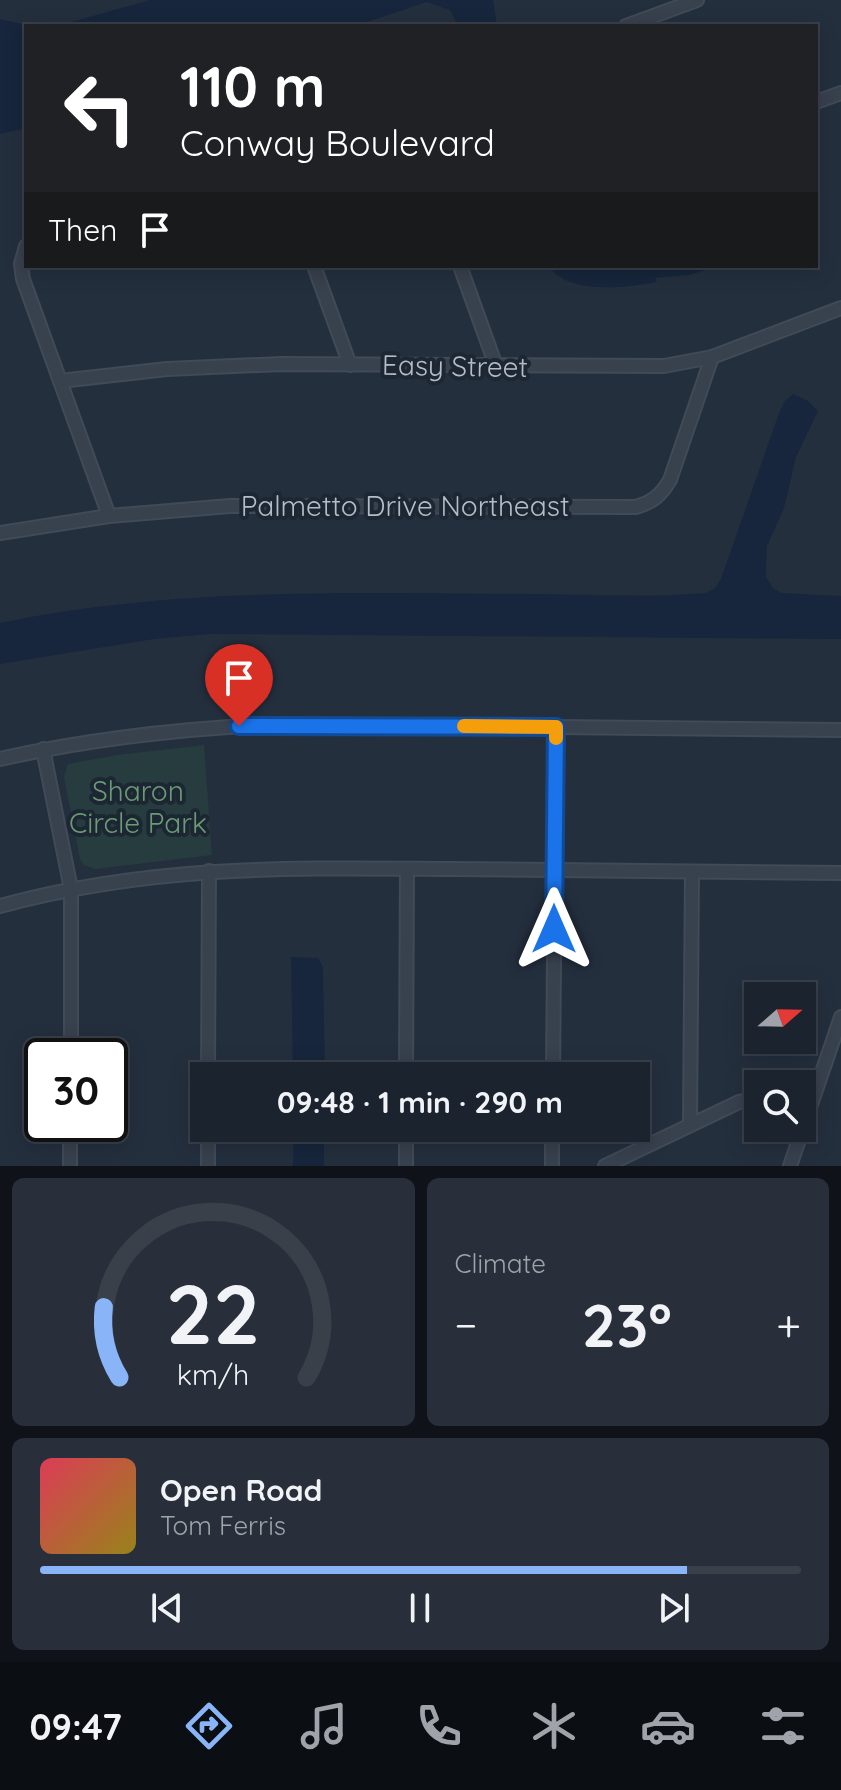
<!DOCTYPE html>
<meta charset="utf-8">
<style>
:root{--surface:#1b232e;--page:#282f3a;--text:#f1f3f6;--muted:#a0a4aa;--line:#39404a;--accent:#8ab4f8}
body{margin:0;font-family:Quicksand,sans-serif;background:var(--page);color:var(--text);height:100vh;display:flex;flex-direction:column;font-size:30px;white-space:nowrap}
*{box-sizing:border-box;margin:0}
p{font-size:26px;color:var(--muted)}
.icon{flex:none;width:44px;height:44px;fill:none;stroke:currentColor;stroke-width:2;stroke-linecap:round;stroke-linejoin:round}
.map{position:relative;height:1166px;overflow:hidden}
.drawer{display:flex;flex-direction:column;gap:12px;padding:12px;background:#0f1319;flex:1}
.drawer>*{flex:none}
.top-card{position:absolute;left:24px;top:24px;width:794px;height:244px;border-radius:0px;box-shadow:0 4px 20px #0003,0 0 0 2px var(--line);background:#202124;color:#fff;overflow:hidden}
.needle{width:52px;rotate:70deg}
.buttons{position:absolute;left:744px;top:982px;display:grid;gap:16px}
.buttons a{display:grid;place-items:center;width:72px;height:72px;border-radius:0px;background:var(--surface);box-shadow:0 4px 20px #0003,0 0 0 2px var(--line);font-size:40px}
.speed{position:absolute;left:24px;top:1038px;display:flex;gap:16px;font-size:40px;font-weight:700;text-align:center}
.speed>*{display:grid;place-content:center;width:104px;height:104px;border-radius:50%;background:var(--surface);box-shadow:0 4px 20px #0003,0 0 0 2px var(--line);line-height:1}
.speed .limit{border:4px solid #111;border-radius:12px;background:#fff;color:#111}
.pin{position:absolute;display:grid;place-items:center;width:68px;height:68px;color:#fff;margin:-82px -34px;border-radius:50% 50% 50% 0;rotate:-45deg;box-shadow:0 0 8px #0007}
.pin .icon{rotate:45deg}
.me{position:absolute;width:88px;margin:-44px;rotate:0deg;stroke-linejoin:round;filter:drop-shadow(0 0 6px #0008)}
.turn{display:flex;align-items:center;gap:28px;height:168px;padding:0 24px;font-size:36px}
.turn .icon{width:104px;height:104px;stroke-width:2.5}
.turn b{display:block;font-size:56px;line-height:68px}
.then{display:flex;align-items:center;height:76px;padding:0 24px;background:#0003;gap:16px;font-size:30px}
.big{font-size:60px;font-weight:700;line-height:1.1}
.drawer .widget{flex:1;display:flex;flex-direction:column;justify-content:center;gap:12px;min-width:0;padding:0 28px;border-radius:12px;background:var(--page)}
.drawer .dial{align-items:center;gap:0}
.dial svg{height:208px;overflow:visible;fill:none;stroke:var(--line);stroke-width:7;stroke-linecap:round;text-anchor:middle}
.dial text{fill:var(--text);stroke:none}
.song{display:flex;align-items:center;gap:24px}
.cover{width:96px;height:96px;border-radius:12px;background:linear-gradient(135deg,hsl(350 70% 55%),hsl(50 70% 35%))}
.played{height:8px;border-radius:4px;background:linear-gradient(90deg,var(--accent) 85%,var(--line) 85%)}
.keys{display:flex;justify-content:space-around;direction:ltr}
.heat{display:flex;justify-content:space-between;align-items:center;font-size:44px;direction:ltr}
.drawer .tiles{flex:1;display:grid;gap:12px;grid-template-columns:1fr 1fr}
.widget:last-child{grid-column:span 2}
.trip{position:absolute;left:190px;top:1062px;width:460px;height:80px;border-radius:0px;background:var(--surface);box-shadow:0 4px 20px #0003,0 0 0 2px var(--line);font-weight:700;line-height:80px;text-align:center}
.tab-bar{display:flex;height:128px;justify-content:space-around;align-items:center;background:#0b0e12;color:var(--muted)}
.tab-bar .icon{width:56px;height:56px}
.tab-bar .current{color:var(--accent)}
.tab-bar b{font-size:36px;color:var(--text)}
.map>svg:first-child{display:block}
.green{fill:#263c3f}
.water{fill:#17263c}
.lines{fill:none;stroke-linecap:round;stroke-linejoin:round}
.minor-casing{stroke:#414a57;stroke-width:16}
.minor{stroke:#38414e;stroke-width:12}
.route-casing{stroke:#114b97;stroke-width:20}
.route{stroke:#1a73e8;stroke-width:14}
.slow{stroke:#f59e0b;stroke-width:14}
.labels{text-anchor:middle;stroke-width:8;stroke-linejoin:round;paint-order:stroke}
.street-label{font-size:28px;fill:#b4bcc9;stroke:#1d2633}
.park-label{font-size:28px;fill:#6b9a76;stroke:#1d2633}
</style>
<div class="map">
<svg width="841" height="1166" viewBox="0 0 841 1166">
<rect width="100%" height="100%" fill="#242f3e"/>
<polygon class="green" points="204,745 212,855 95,869 84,865 80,859 64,777 68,764 117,755"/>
<g class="water">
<polygon points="150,0 493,0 497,26 458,26 450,10 427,2 355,26 57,26"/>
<polygon points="0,19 31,26 26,26 26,128 0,134"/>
<path d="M 549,266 L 717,266 L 690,275 L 655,278 L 657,282 C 627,288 567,295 549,266 Z"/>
<path d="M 793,394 L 808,401 L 818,411 L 796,457 L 784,508 L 767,546 L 766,577 L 773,588 L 782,593 L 841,596 L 841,639 L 209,634 L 154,639 L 0,664 L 0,623 C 174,587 351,593 528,594 C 587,594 646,598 705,593 L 715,588 L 721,579 L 779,413 L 785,401 Z"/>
<polygon points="291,957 318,958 323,967 325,1076 293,1076"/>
<polygon points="294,1128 324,1128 324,1166 293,1166"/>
</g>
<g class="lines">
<g class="minor-casing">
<g id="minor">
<polyline points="626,26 697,0"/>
<polyline points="816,102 841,93"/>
<polyline points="26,246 21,264 23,279 109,516"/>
<polyline points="314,266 350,365"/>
<polyline points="460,266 496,366"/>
<polyline points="60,381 167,369 281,364 664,366 712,357 841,308"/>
<path d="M 0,533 L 109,516 L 230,506 L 636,507 C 653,502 661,495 670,480 L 712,357"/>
<polyline points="43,749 71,889 71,1056"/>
<path d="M 0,759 C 94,738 187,728 283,724 L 841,730"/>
<path d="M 0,906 C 154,864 295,868 452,869 C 582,870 711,872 841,873"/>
<polyline points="208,1076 209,871"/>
<polyline points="406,1076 407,869"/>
<polyline points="553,1076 556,727"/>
<polyline points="690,1125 692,872"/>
<polyline points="70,1166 70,1124"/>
<polyline points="208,1166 208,1128"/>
<polyline points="406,1166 406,1128"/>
<polyline points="552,1166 552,1128"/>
<polyline points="605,1166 739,1102 758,1099"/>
<polyline points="790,1166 841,1017"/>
</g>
</g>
<use href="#minor" class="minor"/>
</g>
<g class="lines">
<g class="route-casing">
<polyline id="route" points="239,726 556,727 554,929"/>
</g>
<use href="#route" class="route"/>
<polyline class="slow" points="464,726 556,727 556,738"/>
</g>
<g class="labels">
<g class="street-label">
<text transform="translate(455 366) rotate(1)" y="10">Easy Street</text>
<text x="405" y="516">Palmetto Drive Northeast</text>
</g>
<g class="park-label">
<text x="138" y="801">Sharon<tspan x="138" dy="32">Circle Park</tspan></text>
</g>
</g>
</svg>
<div class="buttons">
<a><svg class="needle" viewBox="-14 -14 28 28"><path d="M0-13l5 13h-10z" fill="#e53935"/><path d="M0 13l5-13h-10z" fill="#a0a4aa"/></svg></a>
<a><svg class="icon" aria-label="search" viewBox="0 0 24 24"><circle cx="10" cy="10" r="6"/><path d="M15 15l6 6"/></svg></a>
</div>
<div class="speed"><div class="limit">30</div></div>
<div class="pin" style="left:239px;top:726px;background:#d93025"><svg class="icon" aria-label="arrive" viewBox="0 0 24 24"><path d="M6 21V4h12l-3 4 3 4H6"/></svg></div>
<svg class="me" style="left:554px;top:929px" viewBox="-20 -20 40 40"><path d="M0-17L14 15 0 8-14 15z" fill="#1a73e8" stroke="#fff" stroke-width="4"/></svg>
<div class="trip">09:48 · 1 min · 290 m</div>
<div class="top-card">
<div class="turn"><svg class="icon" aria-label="left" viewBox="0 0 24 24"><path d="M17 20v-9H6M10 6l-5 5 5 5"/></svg><div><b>110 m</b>Conway Boulevard</div></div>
<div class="then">Then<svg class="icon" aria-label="arrive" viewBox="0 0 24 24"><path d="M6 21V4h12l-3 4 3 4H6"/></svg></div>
</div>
</div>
<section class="drawer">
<div class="tiles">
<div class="widget dial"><svg viewBox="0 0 100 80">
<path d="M14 69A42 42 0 1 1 86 69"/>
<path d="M14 69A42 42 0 0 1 8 42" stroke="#8ab4f8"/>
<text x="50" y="56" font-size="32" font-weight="700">22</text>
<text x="50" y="72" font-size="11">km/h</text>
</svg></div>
<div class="widget"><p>Climate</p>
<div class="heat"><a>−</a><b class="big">23°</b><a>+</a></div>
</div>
<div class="widget">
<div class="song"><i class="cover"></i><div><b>Open Road</b><p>Tom Ferris</p></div></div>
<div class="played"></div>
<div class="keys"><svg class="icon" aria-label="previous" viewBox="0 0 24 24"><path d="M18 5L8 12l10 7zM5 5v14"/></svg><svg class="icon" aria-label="pause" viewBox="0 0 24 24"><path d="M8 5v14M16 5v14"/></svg><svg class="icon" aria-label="next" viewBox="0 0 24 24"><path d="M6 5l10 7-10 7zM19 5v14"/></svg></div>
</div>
</div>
</section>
<nav class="tab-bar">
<b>09:47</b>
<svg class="icon current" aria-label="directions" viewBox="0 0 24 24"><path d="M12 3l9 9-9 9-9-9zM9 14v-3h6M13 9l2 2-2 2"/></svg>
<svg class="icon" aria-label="music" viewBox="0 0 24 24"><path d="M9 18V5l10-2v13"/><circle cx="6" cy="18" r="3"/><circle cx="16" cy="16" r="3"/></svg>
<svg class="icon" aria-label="phone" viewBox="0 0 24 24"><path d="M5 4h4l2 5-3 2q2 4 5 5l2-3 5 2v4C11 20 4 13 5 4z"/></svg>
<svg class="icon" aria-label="climate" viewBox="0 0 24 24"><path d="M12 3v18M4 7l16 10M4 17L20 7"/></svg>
<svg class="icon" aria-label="car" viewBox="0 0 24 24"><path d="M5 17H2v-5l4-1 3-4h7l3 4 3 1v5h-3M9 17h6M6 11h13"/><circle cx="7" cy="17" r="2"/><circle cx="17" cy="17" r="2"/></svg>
<svg class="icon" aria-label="filters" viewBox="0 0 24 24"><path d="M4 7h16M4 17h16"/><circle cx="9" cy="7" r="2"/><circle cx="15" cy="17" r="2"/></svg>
</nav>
